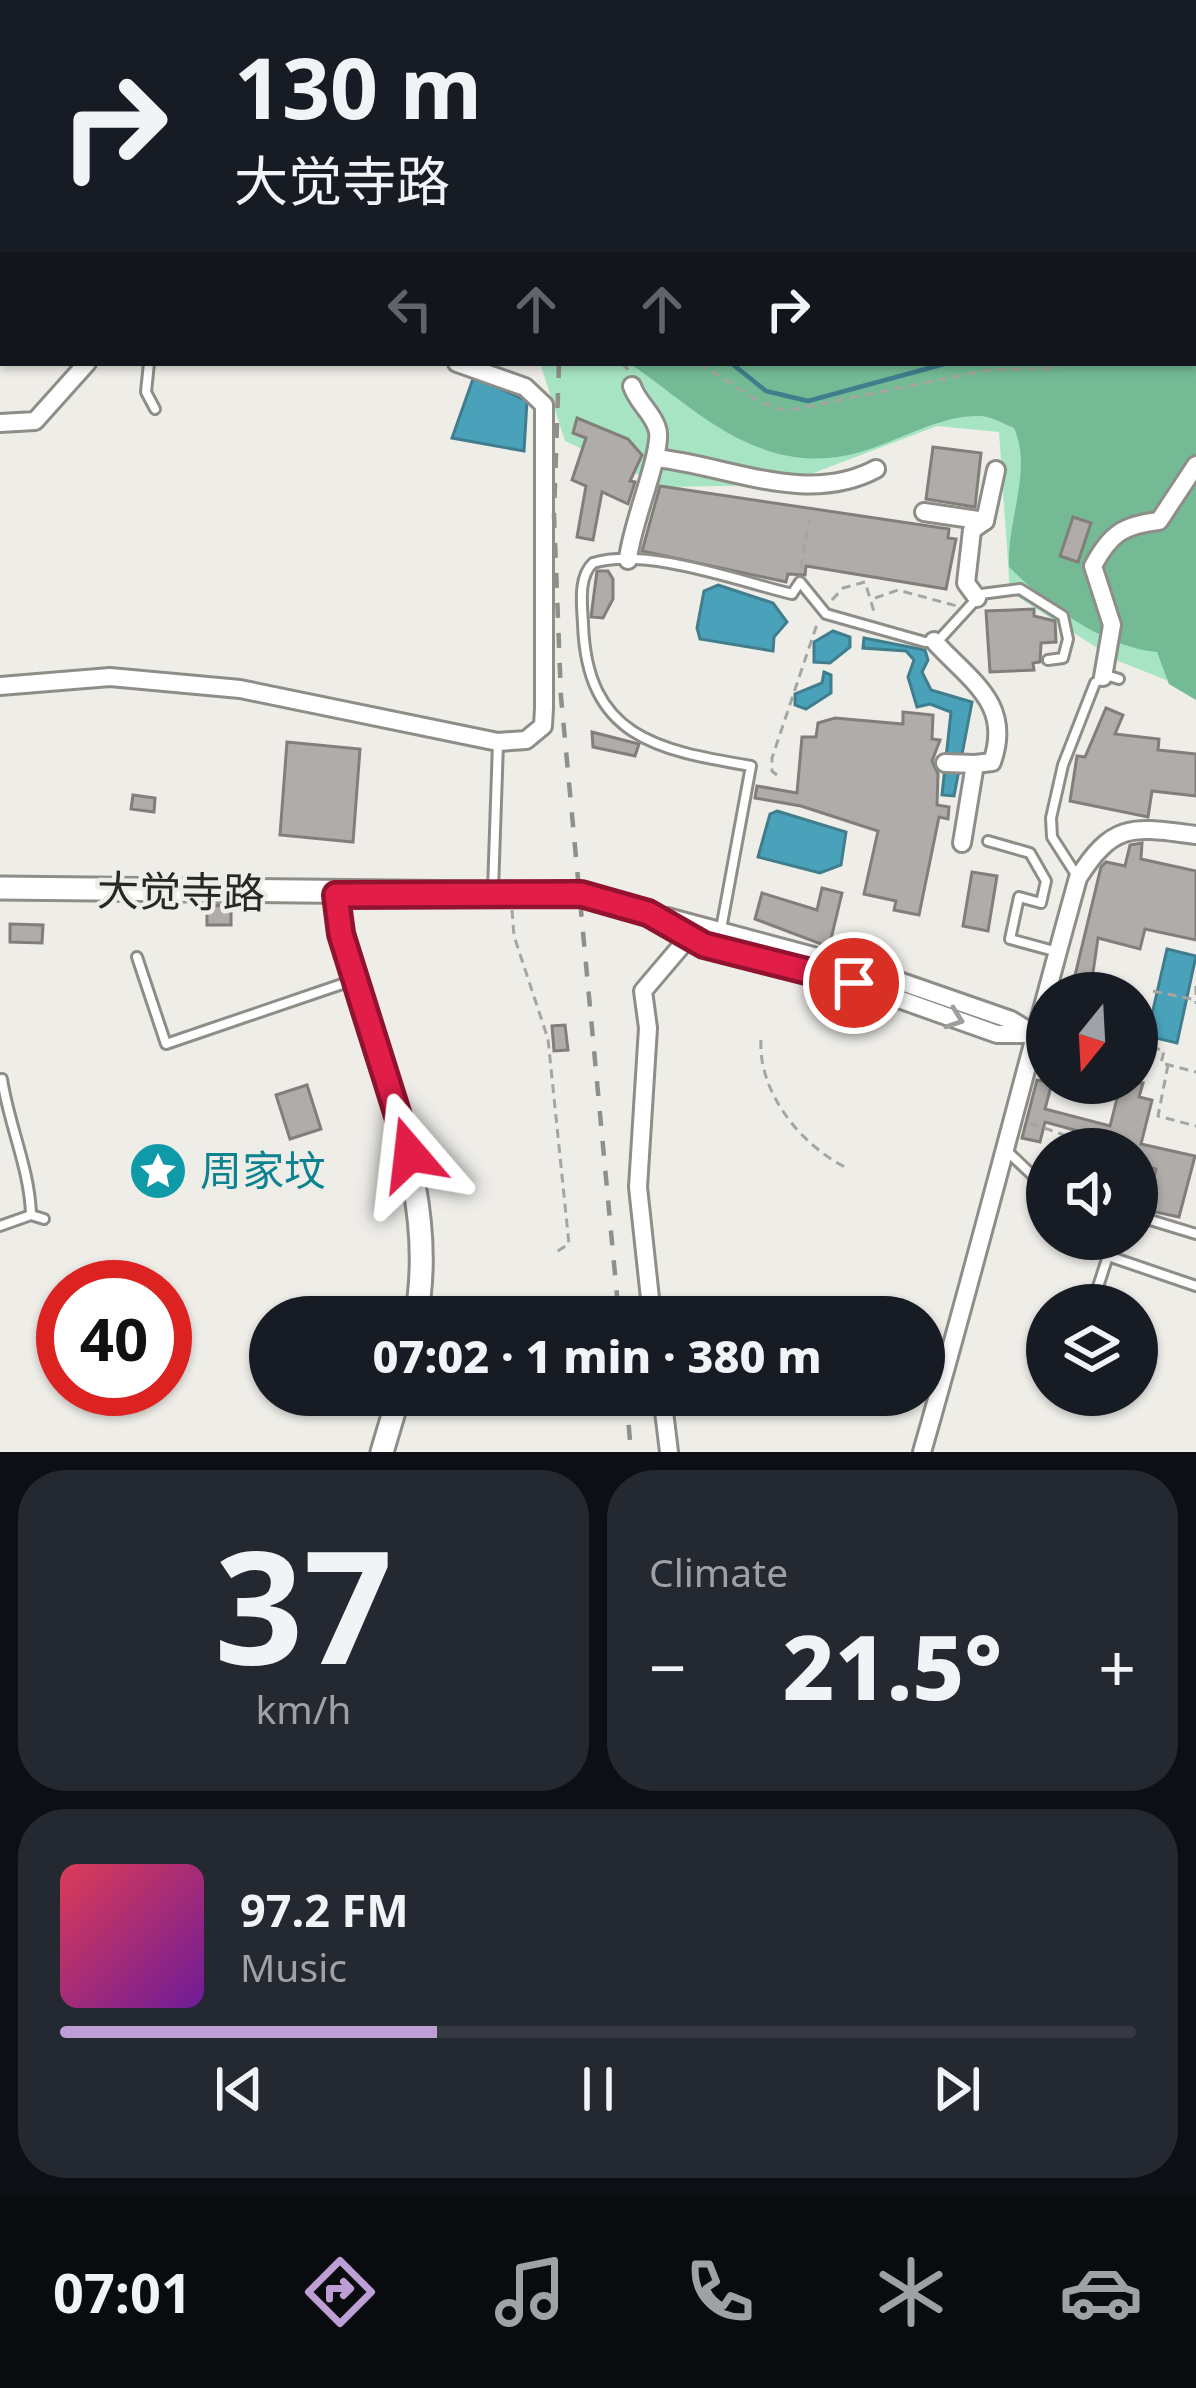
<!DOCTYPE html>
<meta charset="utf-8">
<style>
:root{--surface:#171b24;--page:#242831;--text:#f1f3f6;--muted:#9ea1a6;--line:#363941;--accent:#bd9fd5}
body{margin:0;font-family:"Noto Sans","Noto Sans SC",sans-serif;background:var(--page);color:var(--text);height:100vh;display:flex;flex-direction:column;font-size:45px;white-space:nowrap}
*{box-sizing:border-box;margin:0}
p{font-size:39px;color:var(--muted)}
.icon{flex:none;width:66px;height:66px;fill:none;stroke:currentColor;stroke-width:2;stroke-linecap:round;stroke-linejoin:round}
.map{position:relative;height:1452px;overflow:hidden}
.side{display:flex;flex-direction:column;gap:18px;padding:18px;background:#0d0f14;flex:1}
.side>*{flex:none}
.hud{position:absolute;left:0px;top:0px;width:1197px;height:366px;box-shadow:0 3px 9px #0004;background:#171b24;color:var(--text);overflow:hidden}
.needle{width:78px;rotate:198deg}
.fabs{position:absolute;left:1026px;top:972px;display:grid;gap:24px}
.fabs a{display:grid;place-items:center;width:132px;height:132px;border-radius:50%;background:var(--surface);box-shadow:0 3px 9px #0004;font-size:60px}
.speed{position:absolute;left:36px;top:1260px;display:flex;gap:24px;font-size:60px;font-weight:700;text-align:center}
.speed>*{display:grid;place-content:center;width:156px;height:156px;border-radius:50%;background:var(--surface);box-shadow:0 3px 9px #0004;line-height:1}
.speed .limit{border:18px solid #d22;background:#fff;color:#111}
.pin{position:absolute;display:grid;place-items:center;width:102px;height:102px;color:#fff;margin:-51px;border:6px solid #fff;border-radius:50%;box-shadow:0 3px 12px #0007}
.me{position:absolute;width:132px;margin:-66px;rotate:343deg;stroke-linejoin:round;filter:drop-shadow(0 0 9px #0008)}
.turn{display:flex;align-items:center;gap:42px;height:252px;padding:0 36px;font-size:54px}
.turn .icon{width:156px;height:156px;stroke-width:2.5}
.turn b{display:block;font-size:84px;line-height:102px}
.lanes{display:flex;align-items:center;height:114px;padding:0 36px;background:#0003;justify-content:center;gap:60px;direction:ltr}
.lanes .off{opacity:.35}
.big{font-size:90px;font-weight:800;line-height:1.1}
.side .card{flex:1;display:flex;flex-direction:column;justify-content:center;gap:18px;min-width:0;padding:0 42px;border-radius:48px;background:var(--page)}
.side .dial{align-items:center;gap:0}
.dial b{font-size:156px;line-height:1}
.song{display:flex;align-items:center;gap:36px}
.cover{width:144px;height:144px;border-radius:18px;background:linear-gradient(135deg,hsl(350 70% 55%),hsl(280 70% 35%))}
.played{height:12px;border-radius:6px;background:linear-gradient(90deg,var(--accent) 35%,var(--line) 35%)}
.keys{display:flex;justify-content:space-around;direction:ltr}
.heat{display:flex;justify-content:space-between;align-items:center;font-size:66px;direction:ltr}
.side .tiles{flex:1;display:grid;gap:18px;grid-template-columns:1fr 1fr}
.card:last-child{grid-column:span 2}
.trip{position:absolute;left:249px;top:1296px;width:696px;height:120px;border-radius:60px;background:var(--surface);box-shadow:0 3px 9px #0004;font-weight:800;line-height:120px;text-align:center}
.menu{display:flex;height:192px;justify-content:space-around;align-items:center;background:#090b0e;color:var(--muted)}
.menu .icon{width:84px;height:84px}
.menu .active{color:var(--accent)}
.menu b{font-size:54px;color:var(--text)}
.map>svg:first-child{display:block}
.green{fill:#a7e4c3}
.forest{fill:#73ba95}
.water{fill:#4aa2ba;stroke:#407d8d;stroke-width:3}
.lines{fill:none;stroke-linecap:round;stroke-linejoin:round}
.stream{stroke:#407d8d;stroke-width:4.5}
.building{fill:#b0aca9;stroke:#827f7b;stroke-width:3}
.service-casing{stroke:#8e8d88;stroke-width:14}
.minor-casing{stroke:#8e8d88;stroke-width:22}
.tertiary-casing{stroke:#8e8d88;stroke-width:27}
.path{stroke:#a5a5a1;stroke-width:3;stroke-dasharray:9 6;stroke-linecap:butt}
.service{stroke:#fff;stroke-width:8}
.minor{stroke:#fff;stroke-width:16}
.tertiary{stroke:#fff;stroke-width:21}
.rail{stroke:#8f8f8b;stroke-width:4.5;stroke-dasharray:15 15;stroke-linecap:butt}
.oneway{stroke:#9e9e9d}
.route-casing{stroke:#92132f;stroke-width:30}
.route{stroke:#e11d48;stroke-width:21}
.labels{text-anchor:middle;stroke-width:9;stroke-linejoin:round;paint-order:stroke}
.street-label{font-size:42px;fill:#272725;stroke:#eeede8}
.culture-label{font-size:42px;fill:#0d838f;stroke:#eeede8;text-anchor:start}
</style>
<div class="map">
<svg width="1196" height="1452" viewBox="0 0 1196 1452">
<rect width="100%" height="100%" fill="#eeede8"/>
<polygon class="green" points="564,0 1196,0 1196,692 1116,660 1010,592 999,432 937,426 782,485 665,487 565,441 540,363 1194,363 1194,3"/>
<path class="forest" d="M 653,0 L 1196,0 L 1196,700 L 1169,684 L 1157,652 C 1103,647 1048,606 1009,567 C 1007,518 1033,470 1014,428 C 1004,424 991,416 979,416 C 918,415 868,471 789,456 C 725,444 681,398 629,363 L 1194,363 L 1194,3 Z"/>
<g class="water">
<polygon points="474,376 527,401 524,451 452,438"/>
<polygon points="718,585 773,603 787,622 774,637 773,651 700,639 697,628 704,591"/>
<polygon points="833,631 850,637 850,647 830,663 814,662 814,642"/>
<polygon points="864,638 925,650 928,660 922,672 931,690 972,702 954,796 942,795 951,712 930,704 917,707 908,677 914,660 906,651 863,648"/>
<polygon points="824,672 831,675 831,693 806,709 795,705 795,694 822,683"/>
<polygon points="777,811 846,832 841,865 820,873 758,857 770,814"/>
<polygon points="1167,949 1196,956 1177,1043 1147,1036"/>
</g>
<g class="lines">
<g class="stream">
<polyline points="499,0 500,3"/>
<polyline points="731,363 766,391 808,401 948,363"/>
</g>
</g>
<g class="building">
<polygon points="577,418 628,439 642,455 630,481 635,482 628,504 602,492 593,540 577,537 586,486 572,480 586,438 573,433"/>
<polygon points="933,447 981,453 975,507 926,499"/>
<polygon points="660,486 949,529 948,538 956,539 946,589 806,566 805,575 788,574 786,582 642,551"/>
<polygon points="1073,517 1091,523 1078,562 1060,556"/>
<polygon points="597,571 608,571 613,579 613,599 603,618 591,617"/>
<polygon points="1034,609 1034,616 1055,621 1056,642 1041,643 1040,662 1033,663 1034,670 990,672 986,611"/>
<polygon points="1106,708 1123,715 1115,734 1159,739 1158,750 1196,754 1196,796 1152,791 1148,817 1070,801 1077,756 1085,757"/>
<polygon points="903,712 933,715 932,739 940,740 932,761 938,774 937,805 949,807 948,819 939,817 919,915 894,910 896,901 864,894 878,831 801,806 755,798 757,786 797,793 802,737 816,737 818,723 835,718 903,724"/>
<polygon points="592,732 639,744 635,756 593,747"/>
<polygon points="287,742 360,749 353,842 280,835"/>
<polygon points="133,795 155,798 154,812 131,809"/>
<polygon points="1142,843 1141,859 1196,871 1196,940 1145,929 1140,949 1098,938 1090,993 1072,988 1101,867 1106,862 1125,866 1130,845"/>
<polygon points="972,872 997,876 988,931 963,926"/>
<polygon points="822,888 842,893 829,947 755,919 762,893 817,910"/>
<polygon points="231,905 231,925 207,925 207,906"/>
<polygon points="10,924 43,925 42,943 10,942"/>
<polygon points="565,1025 568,1050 554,1051 552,1026"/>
<polygon points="1037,1080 1052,1083 1045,1109 1110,1126 1121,1083 1143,1083 1139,1097 1152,1100 1141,1144 1195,1156 1179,1217 1137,1208 1137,1193 1149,1196 1156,1169 1137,1164 1137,1149 1078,1149 1082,1132 1045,1122 1040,1142 1022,1138"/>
<polygon points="307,1085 321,1129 290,1139 276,1095"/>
<polygon points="930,1350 937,1352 924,1398 924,1367"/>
</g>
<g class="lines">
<g class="service-casing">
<g id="service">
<polyline points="149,363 146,392 155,409"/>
<polyline points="988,841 1030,853 1046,881 1041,903 1019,897 1010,939 1054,951"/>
<polyline points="1077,876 1052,837 1051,818 1063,765 1095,683 1106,675 1119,679"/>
<polyline points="493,890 498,743"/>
<path d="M 721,929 L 751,766 C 656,750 587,737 583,624 C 582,604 578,577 593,563 C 647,547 738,581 792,594 L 800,582 L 826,614 L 925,642 L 938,641 L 981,594 L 1020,589 L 1063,616 L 1068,639 L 1063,658 L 1048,660"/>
<polyline points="137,957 166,1044 354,980"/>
<polyline points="1008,1152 1047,1189"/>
<polyline points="31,1215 44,1219"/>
<polyline points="1137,1216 1196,1234"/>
<path d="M 0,1226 L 31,1215 C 30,1170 9,1125 2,1079"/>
<polyline points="1092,1305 1108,1256 1196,1286"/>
</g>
</g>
<g class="minor-casing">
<g id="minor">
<polyline points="273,3 273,0"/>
<polyline points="0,175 3,176"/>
<polyline points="1194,305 1196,307"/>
<polyline points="0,423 35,421 87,363"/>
<path d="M 656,458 C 729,466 807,506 876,469"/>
<polyline points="924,512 985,521 972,530 966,583 977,598"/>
<polyline points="985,521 996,470"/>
<path d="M 628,560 C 630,527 665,447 657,428 C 652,412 637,402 632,386"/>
<path d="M 934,641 C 969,680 1013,703 992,762 L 975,764"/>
<path d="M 1103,677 L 1112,625 L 1093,566 C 1110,534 1123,525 1159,521 L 1196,465"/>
<polyline points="0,686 110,677 240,689 498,742 526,740 543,726 544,708 544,405 525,387 457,363"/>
<polyline points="945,763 975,764 962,843"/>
<polyline points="648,913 704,945 831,975 997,1034 1034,1034"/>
<polyline points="667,917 873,972 1011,1020 1034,1034"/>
<polyline points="652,1317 638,1187 648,1028 643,991 688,938"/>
<polyline points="662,1395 669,1452"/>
<path d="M 922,1452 C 977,1261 1025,1069 1078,878 C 1114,821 1134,827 1196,835"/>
</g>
</g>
<g class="tertiary-casing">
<g id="tertiary">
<polyline points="0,888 581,894 648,913"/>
<path d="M 336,895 C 354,1038 444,1168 416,1317"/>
<polyline points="382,1452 399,1395"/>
</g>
</g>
<g class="path">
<polyline points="933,0 934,3"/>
<polyline points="1194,15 1196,14"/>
<polyline points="622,363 630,372"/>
<polyline points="699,363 760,402 786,411 988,370 1059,368"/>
<polyline points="801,568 809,519"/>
<polyline points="875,598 898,590 957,606"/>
<polyline points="832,600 843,588 865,582 875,615"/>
<polyline points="777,775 772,771 772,758 817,624"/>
<polyline points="512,910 514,936 548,1039 569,1244 556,1252"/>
<polyline points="1196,986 1196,1004"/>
<polyline points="1153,991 1196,1000"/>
<polyline points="1102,993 1105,980"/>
<path d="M 761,1040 C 758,1092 801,1145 845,1167"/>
<polyline points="1137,1042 1164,1051 1161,1063 1196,1072"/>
<polyline points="1168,1065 1158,1116 1196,1126"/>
<polyline points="1030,1123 1104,1149"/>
</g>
<use href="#service" class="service"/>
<use href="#minor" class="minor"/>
<use href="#tertiary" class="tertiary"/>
<g class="rail">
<polyline points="626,3 627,0"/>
<polyline points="559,363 554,515 561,697 619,1317"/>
<polyline points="626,1395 631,1452"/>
</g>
</g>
<defs><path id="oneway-chevron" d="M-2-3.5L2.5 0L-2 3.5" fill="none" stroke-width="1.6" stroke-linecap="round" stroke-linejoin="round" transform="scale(3)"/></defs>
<use class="oneway" href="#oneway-chevron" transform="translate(955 1019) rotate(20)"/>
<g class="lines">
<g class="route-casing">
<polyline id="route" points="410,1154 341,934 336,895 581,894 648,913 704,945 854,983"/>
</g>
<use href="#route" class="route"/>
</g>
<defs>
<g id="sight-disc" transform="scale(3)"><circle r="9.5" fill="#0f9aa8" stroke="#eeede8"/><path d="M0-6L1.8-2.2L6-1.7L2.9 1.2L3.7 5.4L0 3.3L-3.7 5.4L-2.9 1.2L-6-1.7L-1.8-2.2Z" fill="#fff"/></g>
</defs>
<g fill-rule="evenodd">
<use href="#sight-disc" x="158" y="1171"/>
</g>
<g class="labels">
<g class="street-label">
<text transform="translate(181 892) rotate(1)" y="15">大觉寺路</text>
</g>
<g class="culture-label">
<text x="200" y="1186">周家坟</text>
</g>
</g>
</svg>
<div class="fabs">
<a><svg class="needle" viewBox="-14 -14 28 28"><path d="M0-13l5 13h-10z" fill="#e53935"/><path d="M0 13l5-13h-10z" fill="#9ea1a6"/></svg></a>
<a><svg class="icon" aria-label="sound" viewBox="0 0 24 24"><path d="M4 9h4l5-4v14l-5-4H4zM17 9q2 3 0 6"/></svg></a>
<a><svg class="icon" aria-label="layers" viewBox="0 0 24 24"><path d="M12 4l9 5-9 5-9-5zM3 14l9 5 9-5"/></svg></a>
</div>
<div class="speed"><div class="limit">40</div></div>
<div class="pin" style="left:854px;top:983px;background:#d93025"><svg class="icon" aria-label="arrive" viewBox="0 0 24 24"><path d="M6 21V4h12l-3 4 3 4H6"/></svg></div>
<svg class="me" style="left:410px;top:1154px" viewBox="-20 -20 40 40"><path d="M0-17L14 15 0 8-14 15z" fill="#e11d48" stroke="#fff" stroke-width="4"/></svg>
<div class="trip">07:02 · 1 min · 380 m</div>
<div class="hud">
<div class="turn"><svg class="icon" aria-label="right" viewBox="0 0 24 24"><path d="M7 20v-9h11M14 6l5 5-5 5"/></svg><div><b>130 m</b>大觉寺路</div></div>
<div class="lanes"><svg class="icon off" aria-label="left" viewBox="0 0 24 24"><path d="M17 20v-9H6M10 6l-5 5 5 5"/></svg><svg class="icon off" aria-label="ahead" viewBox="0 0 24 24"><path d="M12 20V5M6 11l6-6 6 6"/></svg><svg class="icon off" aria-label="ahead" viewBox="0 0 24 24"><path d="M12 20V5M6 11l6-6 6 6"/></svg><svg class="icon" aria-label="right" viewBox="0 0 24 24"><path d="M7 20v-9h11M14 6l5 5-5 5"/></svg></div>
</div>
</div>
<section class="side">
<div class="tiles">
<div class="card dial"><b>37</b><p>km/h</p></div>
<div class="card"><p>Climate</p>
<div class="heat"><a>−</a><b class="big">21.5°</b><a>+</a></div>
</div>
<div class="card">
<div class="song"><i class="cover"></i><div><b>97.2 FM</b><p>Music</p></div></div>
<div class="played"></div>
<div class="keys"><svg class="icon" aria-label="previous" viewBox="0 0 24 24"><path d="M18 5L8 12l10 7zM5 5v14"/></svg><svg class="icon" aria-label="pause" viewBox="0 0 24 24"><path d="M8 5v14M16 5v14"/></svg><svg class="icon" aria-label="next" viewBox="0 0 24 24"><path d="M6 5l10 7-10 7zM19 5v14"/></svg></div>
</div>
</div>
</section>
<nav class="menu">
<b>07:01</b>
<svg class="icon active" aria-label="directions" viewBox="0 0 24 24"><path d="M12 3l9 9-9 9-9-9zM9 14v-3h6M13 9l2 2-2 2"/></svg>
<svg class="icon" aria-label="music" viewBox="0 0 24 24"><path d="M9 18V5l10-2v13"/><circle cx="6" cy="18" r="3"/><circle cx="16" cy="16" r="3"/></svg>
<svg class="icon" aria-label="phone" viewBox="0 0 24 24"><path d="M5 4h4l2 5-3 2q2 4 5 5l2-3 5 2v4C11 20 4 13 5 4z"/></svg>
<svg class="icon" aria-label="climate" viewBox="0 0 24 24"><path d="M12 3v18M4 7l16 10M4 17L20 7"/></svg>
<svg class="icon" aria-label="car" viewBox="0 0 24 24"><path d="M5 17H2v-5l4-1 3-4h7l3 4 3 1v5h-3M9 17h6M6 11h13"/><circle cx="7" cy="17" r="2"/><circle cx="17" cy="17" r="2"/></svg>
</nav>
